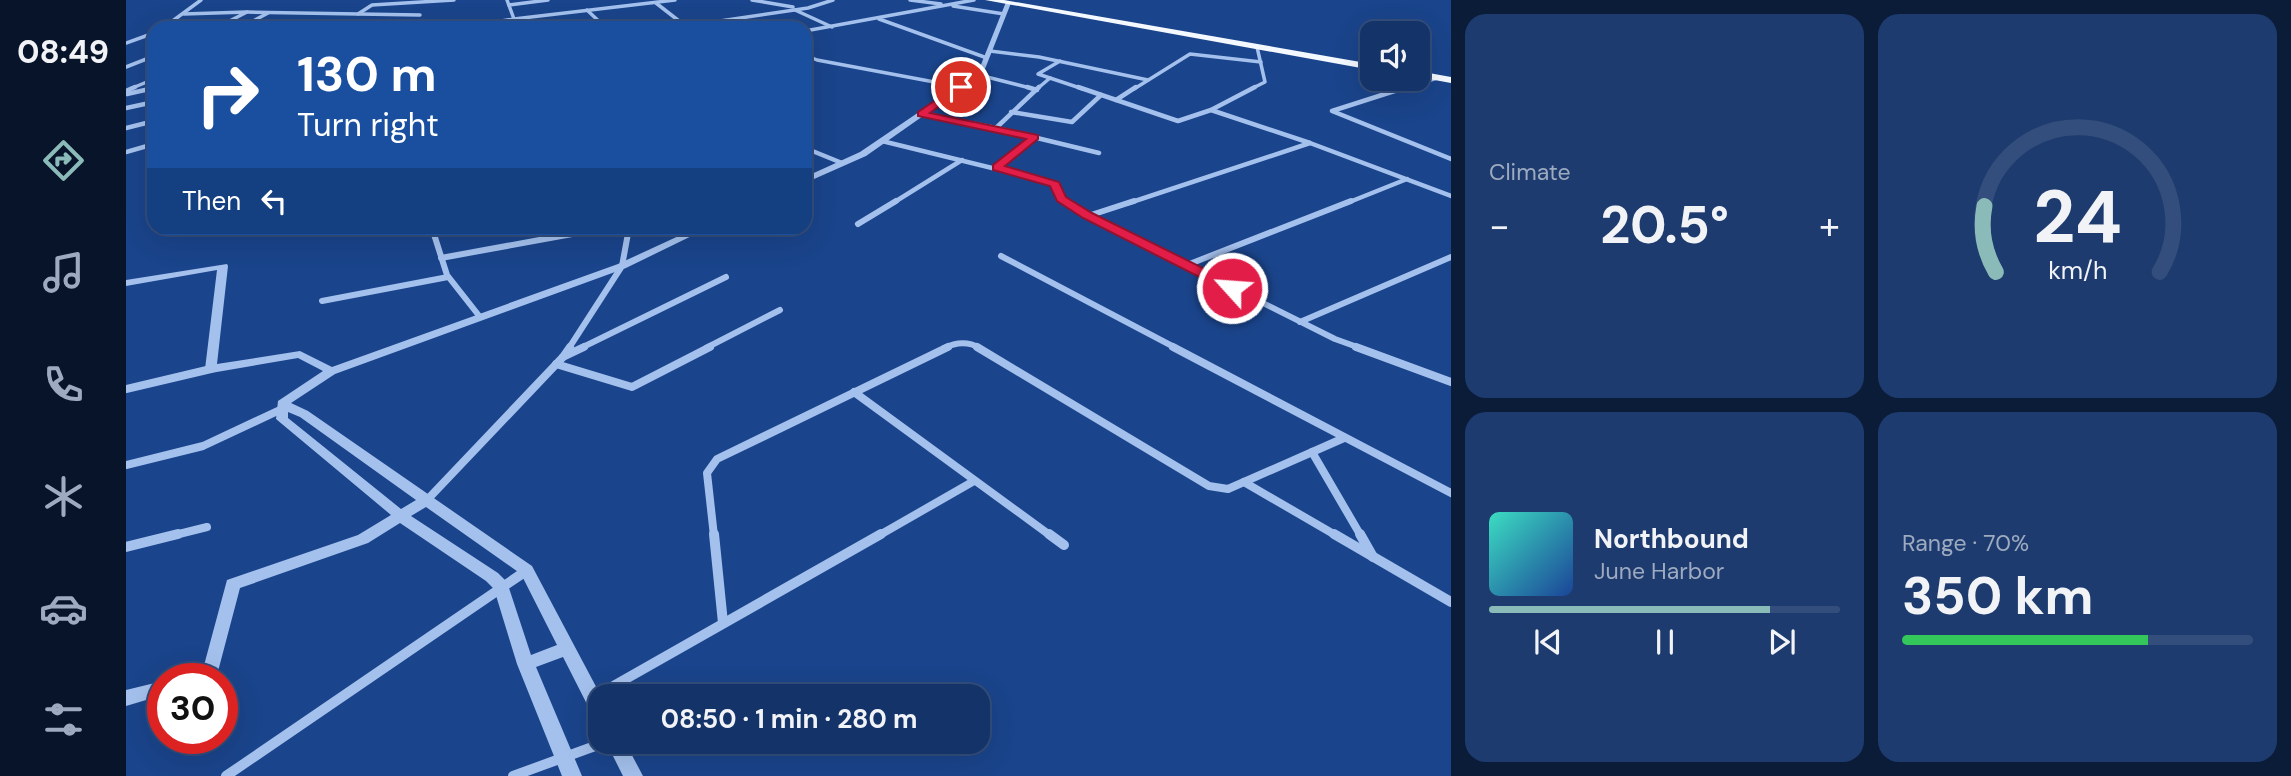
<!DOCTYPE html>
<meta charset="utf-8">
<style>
:root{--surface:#143368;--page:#1d3b6e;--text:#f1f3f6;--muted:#9daac0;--line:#334e7c;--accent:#8bbbb9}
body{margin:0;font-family:"DM Sans",sans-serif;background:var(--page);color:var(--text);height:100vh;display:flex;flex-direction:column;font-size:26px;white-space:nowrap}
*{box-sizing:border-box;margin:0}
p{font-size:23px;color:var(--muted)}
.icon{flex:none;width:38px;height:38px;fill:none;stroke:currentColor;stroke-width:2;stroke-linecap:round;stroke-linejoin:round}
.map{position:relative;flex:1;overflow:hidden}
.drawer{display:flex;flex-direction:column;gap:14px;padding:14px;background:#0b1c39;width:840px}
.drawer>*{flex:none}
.top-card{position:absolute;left:21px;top:21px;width:665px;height:214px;border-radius:21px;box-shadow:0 7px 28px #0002,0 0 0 2px var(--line);background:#1a4fa0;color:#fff;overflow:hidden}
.controls{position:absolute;left:1234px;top:21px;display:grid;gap:14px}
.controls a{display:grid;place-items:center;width:70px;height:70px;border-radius:14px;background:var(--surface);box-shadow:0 7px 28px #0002,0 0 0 2px var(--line);font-size:35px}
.speed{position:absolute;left:21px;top:663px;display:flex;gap:14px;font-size:35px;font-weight:700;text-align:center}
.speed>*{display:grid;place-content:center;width:91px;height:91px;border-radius:50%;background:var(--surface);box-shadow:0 7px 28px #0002,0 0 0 2px var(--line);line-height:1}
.speed .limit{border:10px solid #d22;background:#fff;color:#111}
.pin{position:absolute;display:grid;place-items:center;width:60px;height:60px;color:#fff;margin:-30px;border:4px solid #fff;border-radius:50%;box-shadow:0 2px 7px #0007}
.me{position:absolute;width:77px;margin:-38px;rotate:296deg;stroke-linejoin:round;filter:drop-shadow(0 0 5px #0008)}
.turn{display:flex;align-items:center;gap:24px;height:147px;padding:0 35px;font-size:32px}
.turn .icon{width:91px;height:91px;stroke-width:2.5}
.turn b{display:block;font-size:49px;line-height:60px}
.then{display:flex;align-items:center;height:66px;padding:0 35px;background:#0003;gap:14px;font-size:26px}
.big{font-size:52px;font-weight:700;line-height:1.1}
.drawer .tile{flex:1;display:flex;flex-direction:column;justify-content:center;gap:10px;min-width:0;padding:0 24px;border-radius:21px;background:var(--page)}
.drawer .dial{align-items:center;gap:0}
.dial svg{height:182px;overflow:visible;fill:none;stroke:var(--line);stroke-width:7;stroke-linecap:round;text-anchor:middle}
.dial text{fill:var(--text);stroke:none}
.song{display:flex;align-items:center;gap:21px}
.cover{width:84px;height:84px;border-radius:10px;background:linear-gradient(135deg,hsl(170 70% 55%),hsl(220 70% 35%))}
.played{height:7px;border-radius:4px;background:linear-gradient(90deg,var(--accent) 80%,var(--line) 80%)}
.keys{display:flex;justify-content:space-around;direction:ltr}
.heat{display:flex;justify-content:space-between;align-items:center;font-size:38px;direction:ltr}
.charge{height:10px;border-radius:5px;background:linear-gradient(90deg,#34c759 70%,var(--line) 0)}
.drawer .tiles{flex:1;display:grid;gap:14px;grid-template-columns:repeat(2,1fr)}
.trip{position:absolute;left:462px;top:684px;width:402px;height:70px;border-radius:21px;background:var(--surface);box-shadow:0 7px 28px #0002,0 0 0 2px var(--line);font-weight:700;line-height:70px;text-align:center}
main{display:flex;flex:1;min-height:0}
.dock{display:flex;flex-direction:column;width:126px;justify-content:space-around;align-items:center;background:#08142a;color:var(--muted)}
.dock .icon{width:49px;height:49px}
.dock .selected{color:var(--accent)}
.dock b{font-size:32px;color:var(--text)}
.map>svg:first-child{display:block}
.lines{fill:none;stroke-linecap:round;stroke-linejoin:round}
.minor-far4{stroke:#a4c1ed;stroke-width:3.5}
.minor-far3{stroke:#a4c1ed;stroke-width:4.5}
.minor-far2{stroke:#a4c1ed;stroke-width:6}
.minor-far1{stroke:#a4c1ed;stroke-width:8}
.minor{stroke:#a4c1ed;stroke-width:10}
.tertiary{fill:#a4c1ed;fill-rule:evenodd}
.trunk{fill:#f4f8ff;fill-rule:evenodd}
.route{fill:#e11d48;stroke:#92132f;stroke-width:2}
</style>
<main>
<nav class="dock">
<b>08:49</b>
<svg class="icon selected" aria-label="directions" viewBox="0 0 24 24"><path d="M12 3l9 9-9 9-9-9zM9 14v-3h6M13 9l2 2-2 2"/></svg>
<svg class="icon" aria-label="music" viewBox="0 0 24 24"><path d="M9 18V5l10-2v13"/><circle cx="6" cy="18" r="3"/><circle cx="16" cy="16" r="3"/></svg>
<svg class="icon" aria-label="phone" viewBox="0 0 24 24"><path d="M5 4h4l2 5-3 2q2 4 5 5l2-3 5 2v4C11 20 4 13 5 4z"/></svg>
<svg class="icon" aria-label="climate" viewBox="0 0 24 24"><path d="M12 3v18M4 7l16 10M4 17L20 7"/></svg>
<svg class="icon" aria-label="car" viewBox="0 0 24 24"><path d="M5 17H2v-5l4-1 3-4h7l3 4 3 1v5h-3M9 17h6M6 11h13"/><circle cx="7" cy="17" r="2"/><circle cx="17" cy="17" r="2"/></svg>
<svg class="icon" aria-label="filters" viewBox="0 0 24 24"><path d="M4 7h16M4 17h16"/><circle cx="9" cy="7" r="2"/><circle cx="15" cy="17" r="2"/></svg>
</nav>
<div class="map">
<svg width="1325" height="776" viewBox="0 0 1325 776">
<rect width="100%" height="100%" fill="#1a448b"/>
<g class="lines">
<g class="minor-far4">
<polyline points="626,0 667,7"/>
<polyline points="784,0 815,4"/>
<polyline points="530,3 562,28"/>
<polyline points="383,5 422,0"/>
<polyline points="827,6 878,14"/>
<polyline points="461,10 480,28"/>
<polyline points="669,10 706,27"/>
<polyline points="121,12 232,14 246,5 328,0"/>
<polyline points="58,14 121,12 90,28"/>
<polyline points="232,14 294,15"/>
<polyline points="388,19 549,0"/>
<polyline points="753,19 861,58"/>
<polyline points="560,26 682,8 707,0"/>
<polyline points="37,28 75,0"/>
<polyline points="128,28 116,27 142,13"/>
<polyline points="267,28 276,24"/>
<polyline points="360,28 357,24 388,19 381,0"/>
<polyline points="679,31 848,0"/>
<polyline points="0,43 28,33"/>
<polyline points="864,51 913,57 1022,80"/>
<polyline points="679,55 691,60 835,87"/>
<polyline points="0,67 28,56"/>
<polyline points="853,75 908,89"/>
<polyline points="924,78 912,74 934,61"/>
<polyline points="4,89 28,79"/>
<polyline points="23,89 28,88"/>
<polyline points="911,89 924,78 957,89"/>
<polyline points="1008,89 1064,54 1135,62"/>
<polyline points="1125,89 1139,82 1131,47"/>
<polyline points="1276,89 1311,78"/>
</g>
<g class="minor-far3">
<polyline points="901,87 911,90"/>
<polyline points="952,87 1052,121 1085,110 1184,143 1325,196"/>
<polyline points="1281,87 1206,111 1325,159"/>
<polyline points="0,91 9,87"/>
<polyline points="1,94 28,88"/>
<polyline points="990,100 1010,87"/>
<polyline points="0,108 28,102"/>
<polyline points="1085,110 1129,87"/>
<polyline points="885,112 946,122 975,95"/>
<polyline points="796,114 870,128 913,87"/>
<polyline points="0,128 28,121"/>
<polyline points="870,128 973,153"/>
<polyline points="756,141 927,183 941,203"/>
<polyline points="679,148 716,163"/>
<polyline points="0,152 28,144"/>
<polyline points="871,167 908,137"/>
<polyline points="767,203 836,160"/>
<polyline points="1003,203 1184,143"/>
<polyline points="1221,203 1281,179"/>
</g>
<g class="minor-far2">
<polyline points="938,201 967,218 1209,339 1234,348"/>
<polyline points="962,216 1008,201"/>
<polyline points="732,224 770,201"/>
<polyline points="306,228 321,275 354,317"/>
<polyline points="875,256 1050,348"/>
<polyline points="315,258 479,228"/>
<polyline points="1061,265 1225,201"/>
<polyline points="196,301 322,277"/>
<polyline points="1174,322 1325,257"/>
<polyline points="443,348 496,266 503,228"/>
<polyline points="455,348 600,277"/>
<polyline points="580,348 654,310"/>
<path d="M 818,348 C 830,342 842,341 854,348"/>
</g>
<g class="minor-far1">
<polyline points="851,347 1083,486 1102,489 1218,438"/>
<polyline points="1047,347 1325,493"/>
<polyline points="1230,347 1325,382"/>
<polyline points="437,357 458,347"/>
<polyline points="430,364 506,387 584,347"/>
<polyline points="0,389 85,369"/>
<polyline points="728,392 925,536"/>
<polyline points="1186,452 1235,536"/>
<polyline points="0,465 77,446 156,409"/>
<polyline points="1118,482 1211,536"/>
<polyline points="302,499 437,357 444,347"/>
<polyline points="45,536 81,527"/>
<polyline points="588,536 581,473 591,459 822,347"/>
<polyline points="752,536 848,481"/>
</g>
<g class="minor">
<polyline points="588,534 597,623"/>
<polyline points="923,534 938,545"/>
<polyline points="1208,534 1325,602"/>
<polyline points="1234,534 1247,557"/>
<polyline points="0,547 52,534"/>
<polyline points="468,697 755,534"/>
<polyline points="100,776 400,571"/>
<polyline points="387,776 480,742"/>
</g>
<g class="tertiary">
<polygon points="880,2 885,3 857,74 740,156 679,183 679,177 734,152 852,72"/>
<path d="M 570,228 L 582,228 L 500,268 L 209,374 L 165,403 L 182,411 L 406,566 L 475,696 L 474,721 L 468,718 L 437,657 L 410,667 L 456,776 L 436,776 L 391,664 L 368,589 L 360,581 L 274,523 L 242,543 L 114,588 L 90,679 L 57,679 L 60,674 L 77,669 L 101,580 L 232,535 L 265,515 L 150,419 L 152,401 L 197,371 L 172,358 L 85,373 L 81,372 L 79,369 L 91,270 L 0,286 L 0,280 L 101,264 L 102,266 L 91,364 L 174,351 L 206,367 L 492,264 ZM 162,412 L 174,417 L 290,500 L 275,509 L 162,418 ZM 300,507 L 395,574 L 431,645 L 405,655 L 381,582 L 372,573 L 285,516 Z"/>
<polygon points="37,681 37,695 0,706 0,690"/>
<polygon points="480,742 499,742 517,776 497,776"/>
</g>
<g class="trunk">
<polygon points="859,0 878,0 1246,64 1246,70"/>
<polygon points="1292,71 1325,77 1325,83 1292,77"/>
</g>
</g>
<polygon class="route" points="832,85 840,87 804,113 912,135 912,139 879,166 933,182 940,197 966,213 1111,285 1111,291 1101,291 957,218 931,201 924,186 867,170 867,165 900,139 792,116 792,112"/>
</svg>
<div class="controls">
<a><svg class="icon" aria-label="sound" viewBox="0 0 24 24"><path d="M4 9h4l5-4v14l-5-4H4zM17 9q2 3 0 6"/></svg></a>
</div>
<div class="speed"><div class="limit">30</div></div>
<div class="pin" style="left:835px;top:87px;background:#d93025"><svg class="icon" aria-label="arrive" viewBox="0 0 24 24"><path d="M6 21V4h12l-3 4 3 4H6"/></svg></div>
<svg class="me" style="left:1106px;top:288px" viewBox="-20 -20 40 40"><circle r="17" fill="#e11d48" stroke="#fff" stroke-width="3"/><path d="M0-11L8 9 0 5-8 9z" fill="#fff"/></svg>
<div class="trip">08:50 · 1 min · 280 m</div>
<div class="top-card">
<div class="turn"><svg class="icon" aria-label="right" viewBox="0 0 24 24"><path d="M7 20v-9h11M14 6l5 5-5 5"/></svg><div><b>130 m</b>Turn right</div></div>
<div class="then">Then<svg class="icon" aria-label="left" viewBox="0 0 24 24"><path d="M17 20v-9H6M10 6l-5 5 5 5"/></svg></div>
</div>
</div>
<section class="drawer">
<div class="tiles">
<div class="tile"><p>Climate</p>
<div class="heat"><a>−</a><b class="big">20.5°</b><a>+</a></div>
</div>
<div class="tile dial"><svg viewBox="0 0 100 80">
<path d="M14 69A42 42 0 1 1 86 69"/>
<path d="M14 69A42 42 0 0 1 9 40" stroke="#8bbbb9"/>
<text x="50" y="56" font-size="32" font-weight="700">24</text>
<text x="50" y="72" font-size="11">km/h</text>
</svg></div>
<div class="tile">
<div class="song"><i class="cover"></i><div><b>Northbound</b><p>June Harbor</p></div></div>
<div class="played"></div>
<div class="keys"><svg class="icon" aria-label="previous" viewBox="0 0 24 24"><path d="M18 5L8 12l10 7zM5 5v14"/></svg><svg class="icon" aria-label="pause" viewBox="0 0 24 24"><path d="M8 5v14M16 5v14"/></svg><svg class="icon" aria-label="next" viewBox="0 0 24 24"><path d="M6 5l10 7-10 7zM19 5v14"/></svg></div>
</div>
<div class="tile"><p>Range · 70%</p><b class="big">350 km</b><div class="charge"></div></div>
</div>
</section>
</main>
